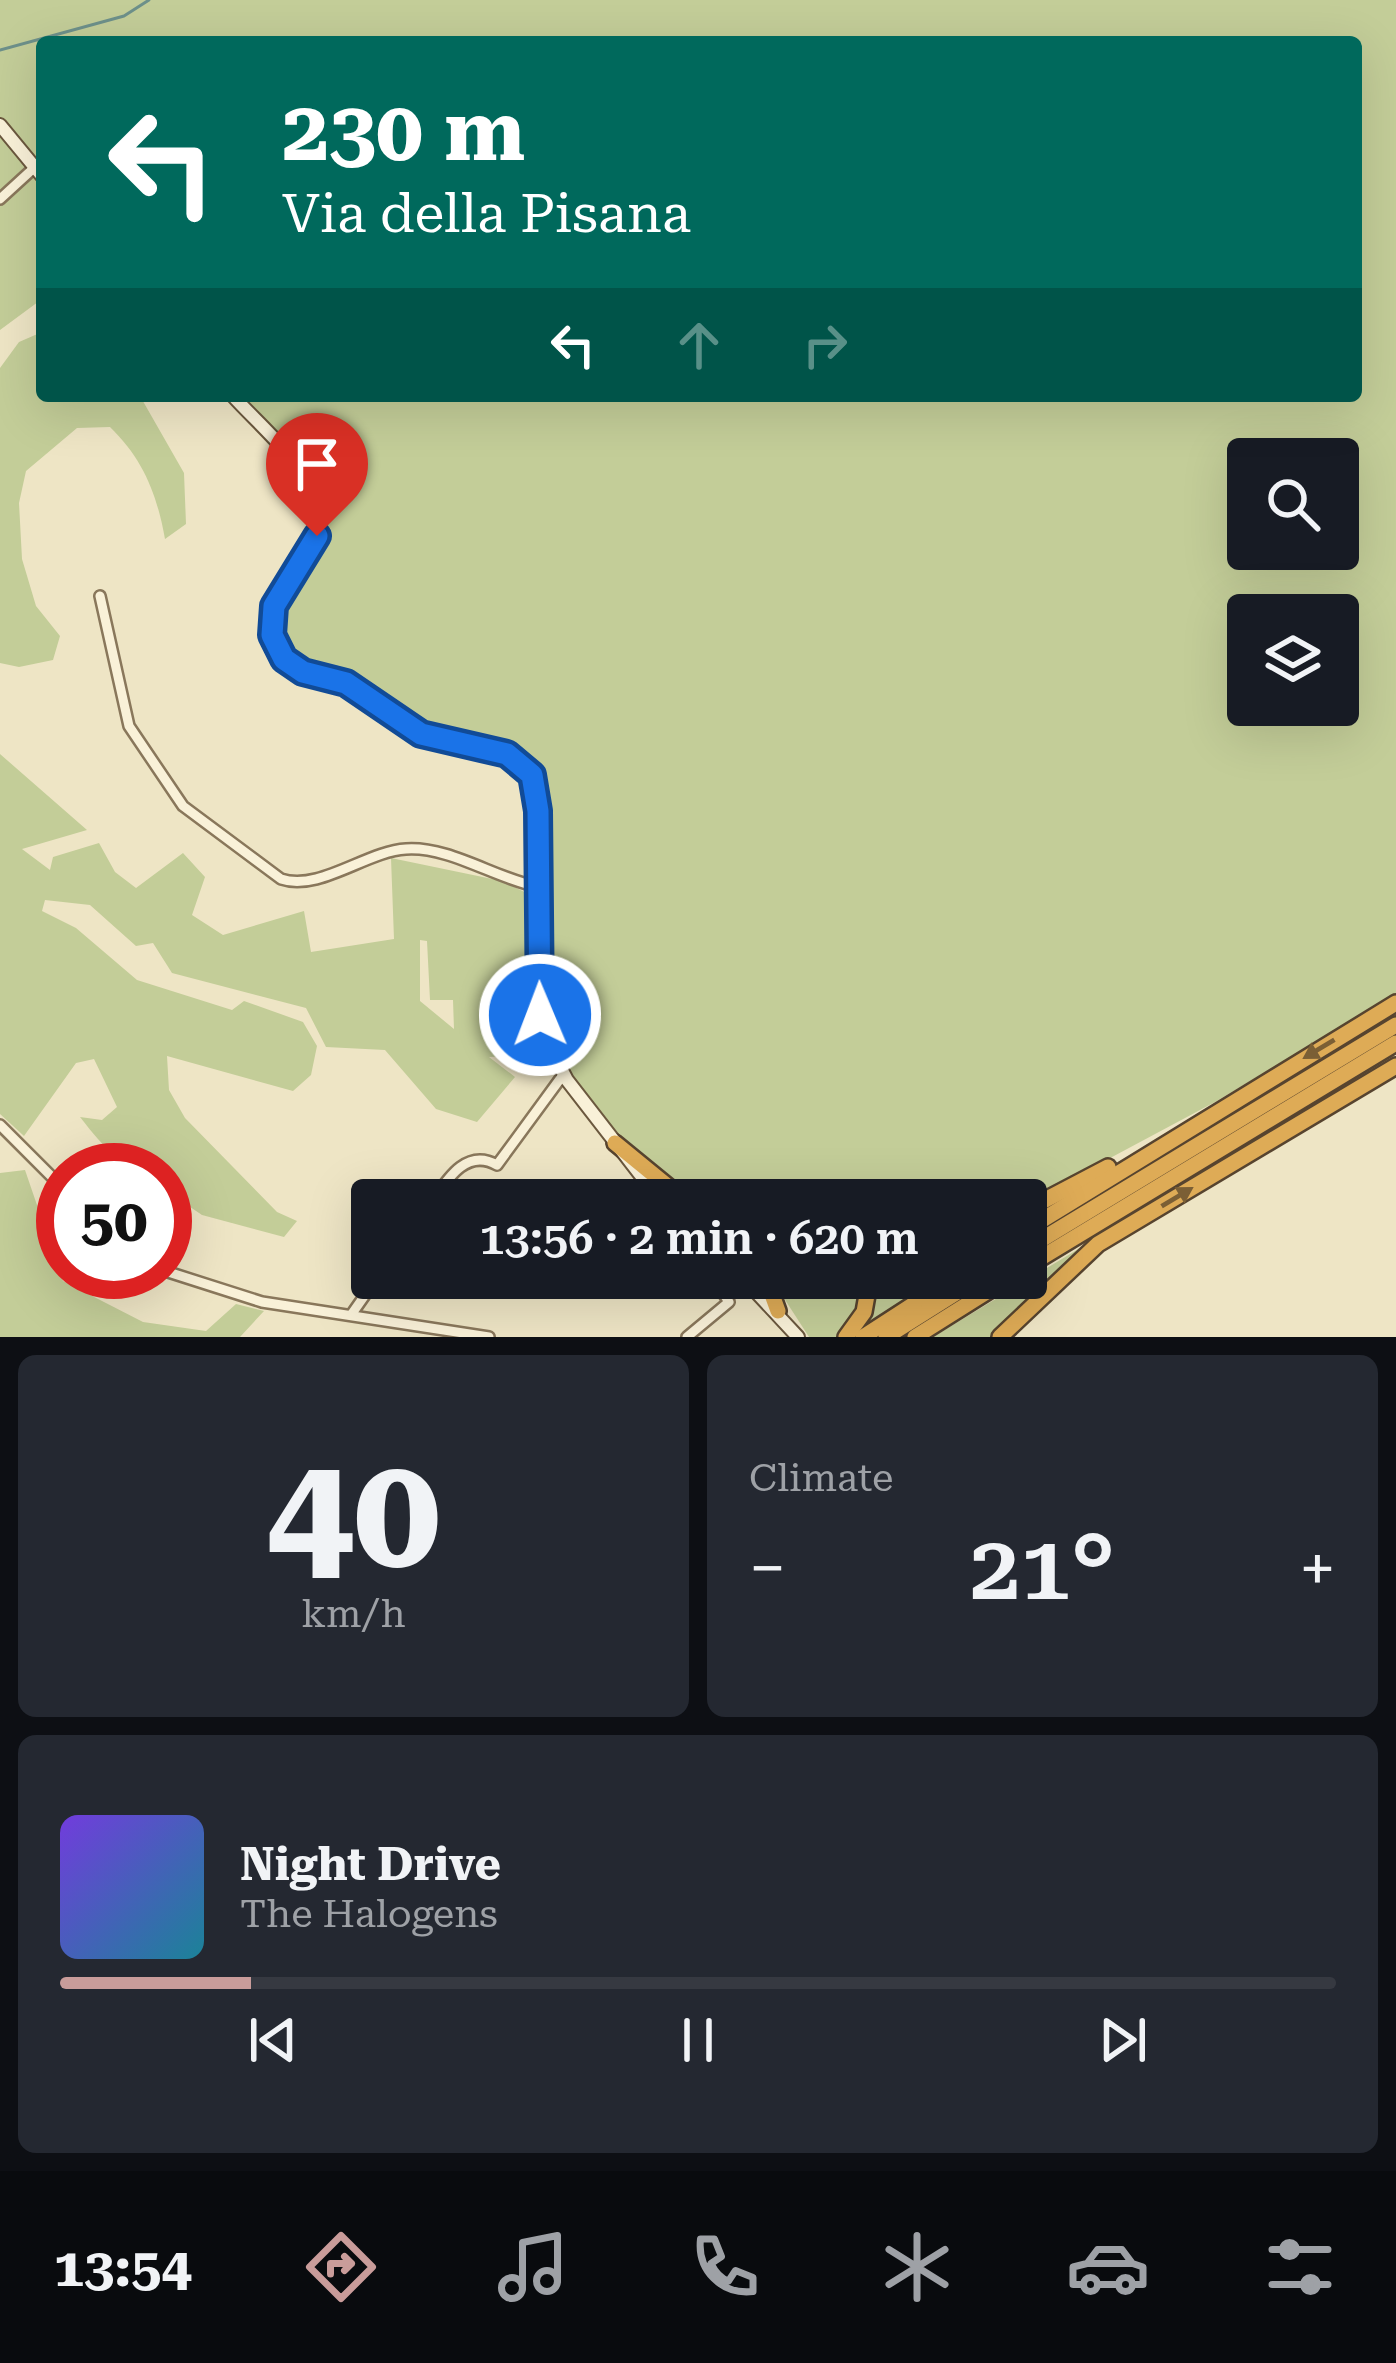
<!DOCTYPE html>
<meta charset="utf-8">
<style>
:root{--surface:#171b24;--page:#242831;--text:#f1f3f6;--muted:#9ea1a6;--line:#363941;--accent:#c99c9a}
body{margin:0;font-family:"Roboto Serif",serif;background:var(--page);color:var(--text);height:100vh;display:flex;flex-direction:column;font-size:45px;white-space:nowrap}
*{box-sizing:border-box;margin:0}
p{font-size:39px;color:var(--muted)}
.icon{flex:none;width:66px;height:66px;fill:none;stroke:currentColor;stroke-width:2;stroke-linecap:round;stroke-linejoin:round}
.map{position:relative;height:1337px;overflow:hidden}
.sheet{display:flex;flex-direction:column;gap:18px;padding:18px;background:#0d0f14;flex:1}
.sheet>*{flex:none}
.top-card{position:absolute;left:36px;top:36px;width:1326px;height:366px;border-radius:12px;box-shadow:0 12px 48px #0002;background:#00695c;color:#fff;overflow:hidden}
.tools{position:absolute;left:1227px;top:438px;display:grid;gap:24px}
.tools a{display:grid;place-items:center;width:132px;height:132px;border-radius:12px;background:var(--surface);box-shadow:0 12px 48px #0002;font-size:60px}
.speed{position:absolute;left:36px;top:1143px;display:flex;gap:24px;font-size:60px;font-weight:700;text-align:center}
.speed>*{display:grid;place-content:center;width:156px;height:156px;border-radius:50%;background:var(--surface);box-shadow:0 12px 48px #0002;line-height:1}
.speed .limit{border:18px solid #d22;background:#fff;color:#111}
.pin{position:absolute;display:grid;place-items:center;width:102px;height:102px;color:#fff;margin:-123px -51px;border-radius:50% 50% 50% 0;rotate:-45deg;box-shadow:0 0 12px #0007}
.pin .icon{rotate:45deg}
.me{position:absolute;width:132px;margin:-66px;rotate:359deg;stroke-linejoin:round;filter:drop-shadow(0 0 9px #0008)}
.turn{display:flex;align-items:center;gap:42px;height:252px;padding:0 48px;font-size:54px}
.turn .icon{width:156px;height:156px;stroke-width:2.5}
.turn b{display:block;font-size:84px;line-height:102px}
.lanes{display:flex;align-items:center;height:114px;padding:0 48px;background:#0003;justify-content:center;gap:60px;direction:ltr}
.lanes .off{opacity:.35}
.big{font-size:90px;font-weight:600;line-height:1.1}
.sheet .widget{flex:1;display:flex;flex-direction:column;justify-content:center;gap:18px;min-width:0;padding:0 42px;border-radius:18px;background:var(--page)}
.sheet .dial{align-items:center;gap:0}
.dial b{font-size:156px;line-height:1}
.song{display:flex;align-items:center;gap:36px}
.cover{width:144px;height:144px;border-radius:18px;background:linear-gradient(135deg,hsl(260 70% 55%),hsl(190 70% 35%))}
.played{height:12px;border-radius:6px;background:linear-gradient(90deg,var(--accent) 15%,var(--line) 15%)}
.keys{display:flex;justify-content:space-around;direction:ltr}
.heat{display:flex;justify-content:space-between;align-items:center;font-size:66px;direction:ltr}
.sheet .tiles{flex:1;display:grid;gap:18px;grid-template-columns:1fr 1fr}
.widget:last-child{grid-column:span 2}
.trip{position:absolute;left:351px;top:1179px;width:696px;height:120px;border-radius:12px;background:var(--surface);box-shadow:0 12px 48px #0002;font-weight:600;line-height:120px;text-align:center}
.menu{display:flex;height:192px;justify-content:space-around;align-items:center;background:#090b0e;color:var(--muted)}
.menu .icon{width:84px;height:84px}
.menu .on{color:var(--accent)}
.menu b{font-size:54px;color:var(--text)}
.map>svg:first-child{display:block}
.green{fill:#c3cd98;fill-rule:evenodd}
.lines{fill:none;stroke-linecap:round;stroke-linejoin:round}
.stream{stroke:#6d908a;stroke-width:3}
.street-casing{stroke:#89775b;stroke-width:14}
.secondary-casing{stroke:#6b583e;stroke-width:16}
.highway-casing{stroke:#57442f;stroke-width:20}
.street{stroke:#f9f1d8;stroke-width:9}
.secondary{stroke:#f9f1d8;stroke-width:12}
.highway{stroke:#deab56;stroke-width:15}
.oneway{fill:#7b5f35}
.route-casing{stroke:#114b97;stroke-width:30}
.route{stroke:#1a73e8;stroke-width:21}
</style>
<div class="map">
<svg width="1396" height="1337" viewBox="0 0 1396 1337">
<rect width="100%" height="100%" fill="#eee5c5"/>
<g class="green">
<path d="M 0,0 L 1396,0 L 1396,994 L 1215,1102 L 1026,1203 L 729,1200 C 706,1198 679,1190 660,1176 C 622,1149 552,1070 547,1022 C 537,939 551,855 536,772 L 508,749 L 427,732 L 286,655 C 249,584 342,561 320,500 C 309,470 261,423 240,396 L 1356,396 L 1356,42 L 42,42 L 42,299 L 0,330 ZM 1248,459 L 1338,459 L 1338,549 L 1248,549 ZM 1248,615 L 1338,615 L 1338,705 L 1248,705 Z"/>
<path d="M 42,332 L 42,396 L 140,396 L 184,473 L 186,524 L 165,539 C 157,494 143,459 110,427 L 77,428 L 26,471 L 19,503 L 22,559 L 36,606 L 60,636 L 53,660 L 19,667 L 0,663 L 0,368 L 19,342 Z"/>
<path d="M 0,754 L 87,830 L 22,849 L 50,870 L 53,857 L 99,843 L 115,872 L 136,888 L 183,853 L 205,877 L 192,915 L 223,935 L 304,911 L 311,952 L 394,939 L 391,858 L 502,881 L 539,899 L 546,1054 L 489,1057 L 515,1077 L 477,1122 L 436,1109 L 385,1050 L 326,1047 L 306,1008 L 172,973 L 153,943 L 136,946 L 90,905 L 45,900 L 42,911 L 76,928 L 137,980 L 232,1010 L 244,1001 L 303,1022 L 317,1046 L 311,1075 L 293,1091 L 167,1056 L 169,1090 L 185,1118 L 277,1212 L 297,1221 L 284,1237 L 202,1215 L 165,1190 L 165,1170 C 122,1170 105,1149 80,1117 L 102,1120 L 117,1107 L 94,1059 L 76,1063 L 24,1136 L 0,1114 ZM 420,940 L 427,941 L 430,1000 L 453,1000 L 454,1029 L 420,1001 Z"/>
<polygon points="25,1170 63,1281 143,1322 206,1331 236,1304 264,1311 240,1337 0,1337 0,1173"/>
<polygon points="1085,1245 991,1337 933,1337"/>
<polygon points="771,1278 865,1278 862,1304 842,1337 809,1337"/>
<polygon points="874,1278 938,1278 859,1330"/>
</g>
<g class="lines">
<polyline class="stream" points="0,50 124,16 149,0"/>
<g class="street-casing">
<g id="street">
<polyline points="0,199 35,167"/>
<path d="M 100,596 L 129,726 L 183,806 L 281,879 C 319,892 367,851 406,849 C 450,846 496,879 539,887"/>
<polyline points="0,1125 63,1188"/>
<path d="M 433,1200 C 448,1178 467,1148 497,1165 L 563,1075"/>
<polyline points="165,1271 262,1302 489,1337"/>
<polyline points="351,1315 377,1278"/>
<polyline points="687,1337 729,1302 713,1278"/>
</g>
</g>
<g class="secondary-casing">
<g id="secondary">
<polyline points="0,125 42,176"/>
<path d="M 233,396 C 260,426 308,465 318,505 C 333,561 230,608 288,662 C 302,676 322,673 339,680 C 374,694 398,726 433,739 C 461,748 499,743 522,763 C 535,774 537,788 538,804 L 539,999 L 545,1038 L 567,1080 L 660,1200"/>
<polyline points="743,1278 798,1337"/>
</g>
</g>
<g class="highway-casing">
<g id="highway">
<polyline points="615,1143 670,1188 697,1200"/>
<polyline points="1026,1210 1108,1167"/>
<polyline points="1026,1230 1396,1003"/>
<polyline points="1026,1249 1396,1025"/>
<polyline points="1026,1267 1396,1043"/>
<polyline points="766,1278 778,1311"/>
<polyline points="846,1337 864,1312 870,1278"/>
<polyline points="863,1337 954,1278"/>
<polyline points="886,1337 980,1278"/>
<polyline points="915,1337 1009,1278"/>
<polyline points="1000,1337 1098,1244 1396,1066"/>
</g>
</g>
<use href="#street" class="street"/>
<use href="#secondary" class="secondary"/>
<use href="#highway" class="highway"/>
</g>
<defs><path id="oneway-solid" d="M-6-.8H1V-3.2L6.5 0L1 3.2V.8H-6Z" transform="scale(3)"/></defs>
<g class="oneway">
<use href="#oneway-solid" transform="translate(1319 1049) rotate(149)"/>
<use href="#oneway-solid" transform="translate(1177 1197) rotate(-31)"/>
</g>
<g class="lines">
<g class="route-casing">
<polyline id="route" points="317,536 274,606 272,635 284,659 303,672 346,683 421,734 507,754 532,775 538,811 540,1015"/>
</g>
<use href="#route" class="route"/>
</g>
</svg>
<div class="tools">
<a><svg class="icon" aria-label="search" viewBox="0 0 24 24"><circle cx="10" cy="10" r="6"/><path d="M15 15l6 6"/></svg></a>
<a><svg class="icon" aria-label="layers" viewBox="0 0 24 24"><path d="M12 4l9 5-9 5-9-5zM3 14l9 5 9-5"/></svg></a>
</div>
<div class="speed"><div class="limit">50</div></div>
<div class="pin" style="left:317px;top:536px;background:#d93025"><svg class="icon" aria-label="arrive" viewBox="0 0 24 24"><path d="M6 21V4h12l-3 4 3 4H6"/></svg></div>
<svg class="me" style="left:540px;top:1015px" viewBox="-20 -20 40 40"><circle r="17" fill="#1a73e8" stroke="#fff" stroke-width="3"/><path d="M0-11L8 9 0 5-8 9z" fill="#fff"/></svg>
<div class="trip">13:56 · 2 min · 620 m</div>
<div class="top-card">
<div class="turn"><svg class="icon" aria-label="left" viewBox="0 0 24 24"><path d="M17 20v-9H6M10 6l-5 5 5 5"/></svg><div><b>230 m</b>Via della Pisana</div></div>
<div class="lanes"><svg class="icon" aria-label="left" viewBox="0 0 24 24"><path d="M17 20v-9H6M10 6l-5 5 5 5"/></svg><svg class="icon off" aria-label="ahead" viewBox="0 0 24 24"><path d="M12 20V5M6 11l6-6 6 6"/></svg><svg class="icon off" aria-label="right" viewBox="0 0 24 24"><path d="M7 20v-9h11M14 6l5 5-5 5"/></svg></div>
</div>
</div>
<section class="sheet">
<div class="tiles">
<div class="widget dial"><b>40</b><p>km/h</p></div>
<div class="widget"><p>Climate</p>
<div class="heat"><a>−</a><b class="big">21°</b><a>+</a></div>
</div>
<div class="widget">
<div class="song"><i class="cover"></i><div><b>Night Drive</b><p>The Halogens</p></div></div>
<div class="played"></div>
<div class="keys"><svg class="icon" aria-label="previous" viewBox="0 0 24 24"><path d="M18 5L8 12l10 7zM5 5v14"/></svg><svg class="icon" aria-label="pause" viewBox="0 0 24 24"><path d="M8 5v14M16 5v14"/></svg><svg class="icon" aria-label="next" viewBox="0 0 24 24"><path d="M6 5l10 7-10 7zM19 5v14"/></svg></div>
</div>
</div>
</section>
<nav class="menu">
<b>13:54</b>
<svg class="icon on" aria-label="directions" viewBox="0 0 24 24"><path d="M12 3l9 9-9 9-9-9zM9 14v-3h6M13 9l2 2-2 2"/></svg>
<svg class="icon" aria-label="music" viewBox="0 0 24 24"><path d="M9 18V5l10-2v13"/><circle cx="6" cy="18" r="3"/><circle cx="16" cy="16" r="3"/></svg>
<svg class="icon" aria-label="phone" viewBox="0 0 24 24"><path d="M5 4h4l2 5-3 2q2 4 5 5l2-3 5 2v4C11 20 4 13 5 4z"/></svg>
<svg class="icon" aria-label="climate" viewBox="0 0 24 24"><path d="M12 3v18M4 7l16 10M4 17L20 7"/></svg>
<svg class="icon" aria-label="car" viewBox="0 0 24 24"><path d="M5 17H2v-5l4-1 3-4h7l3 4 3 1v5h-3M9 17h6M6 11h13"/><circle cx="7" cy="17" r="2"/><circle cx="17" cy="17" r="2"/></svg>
<svg class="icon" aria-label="filters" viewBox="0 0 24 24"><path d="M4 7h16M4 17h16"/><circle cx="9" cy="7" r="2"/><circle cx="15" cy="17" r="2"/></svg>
</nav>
